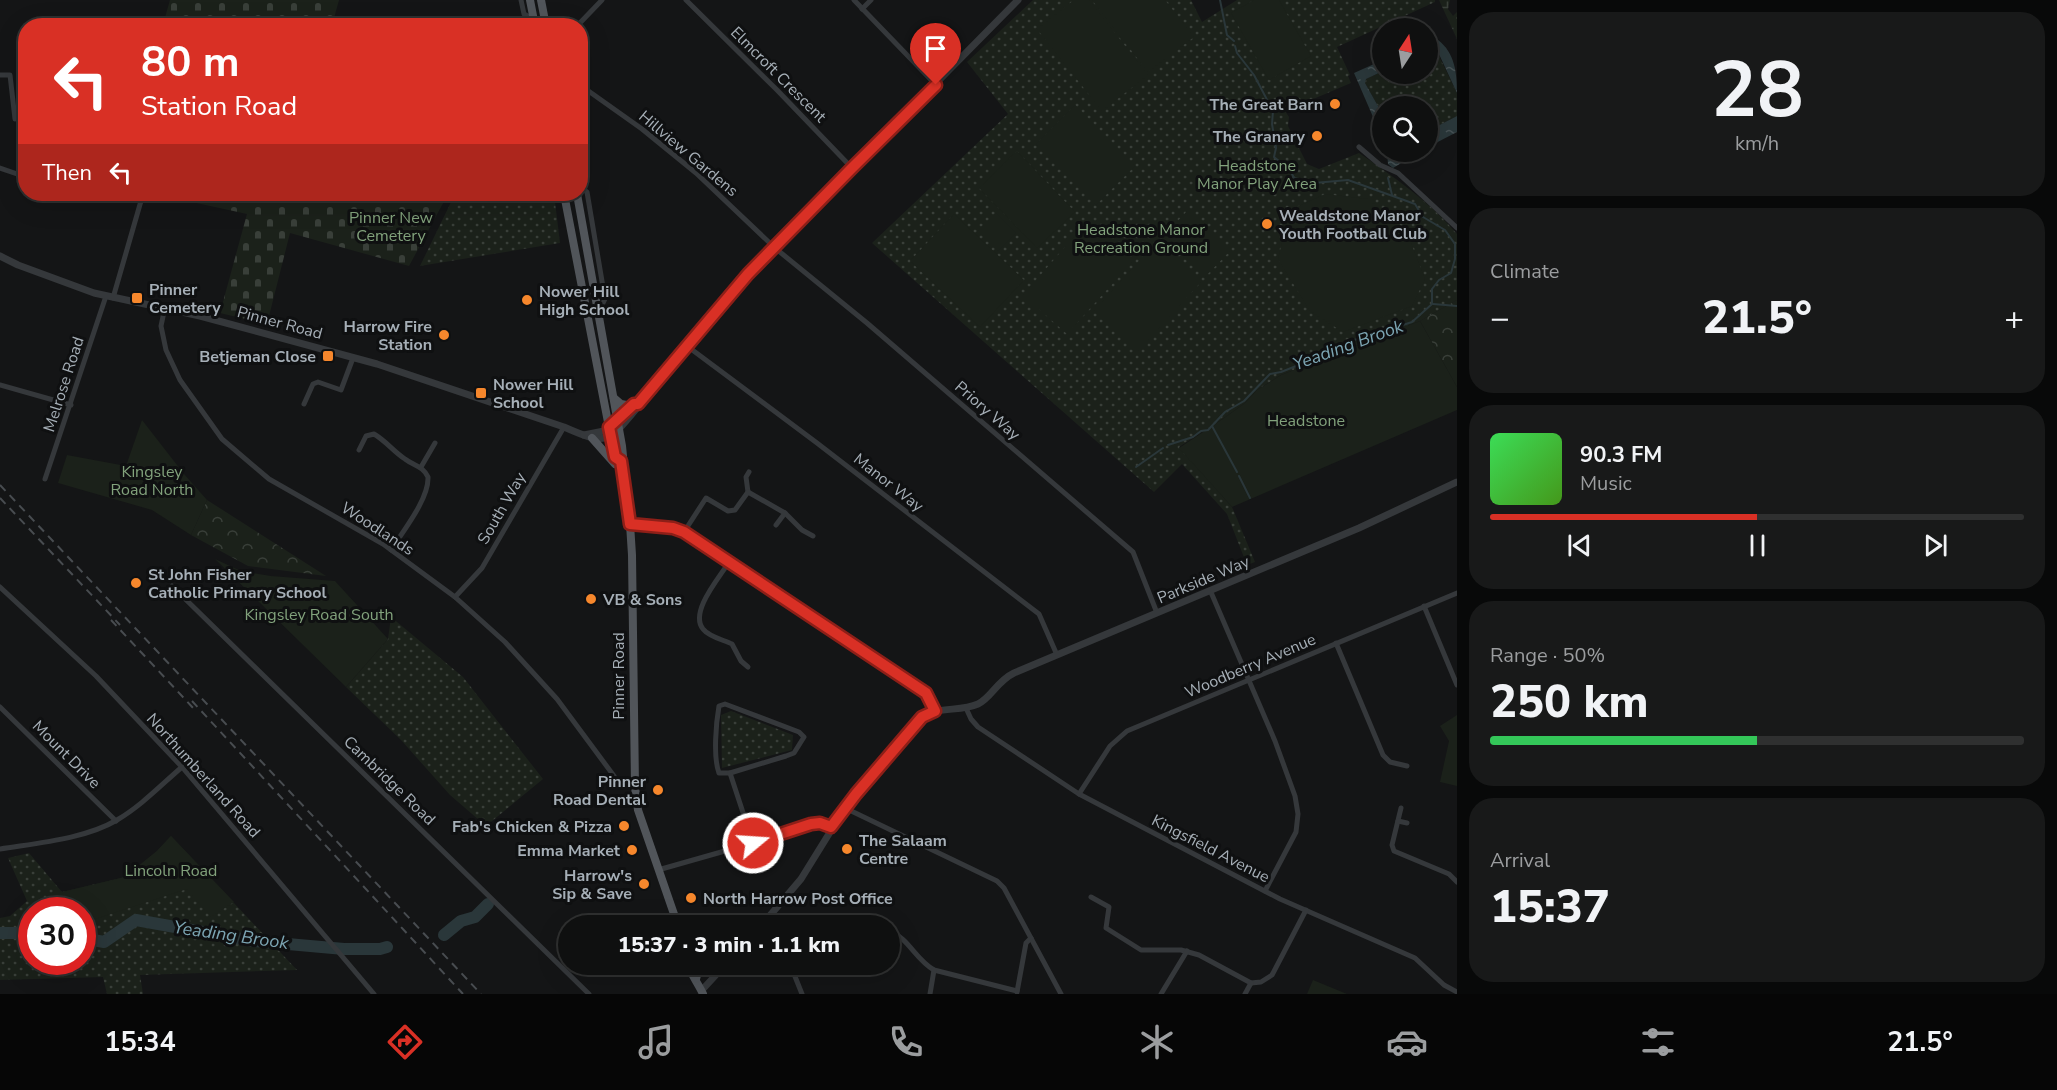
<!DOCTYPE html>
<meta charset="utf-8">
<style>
:root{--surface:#0f1010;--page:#181919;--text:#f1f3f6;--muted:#9b9d9f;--line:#2f3030;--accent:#d93025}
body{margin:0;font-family:"Nunito Sans",sans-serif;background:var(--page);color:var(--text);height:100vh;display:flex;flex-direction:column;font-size:22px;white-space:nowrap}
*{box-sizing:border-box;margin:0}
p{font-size:20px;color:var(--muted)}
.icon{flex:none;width:33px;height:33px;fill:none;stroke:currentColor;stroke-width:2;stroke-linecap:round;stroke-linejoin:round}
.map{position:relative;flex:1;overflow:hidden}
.drawer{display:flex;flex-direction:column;gap:12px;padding:12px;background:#080909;width:600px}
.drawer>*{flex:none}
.hud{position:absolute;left:18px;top:18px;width:570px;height:183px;border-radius:24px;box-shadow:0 6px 24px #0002,0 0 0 2px var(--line);background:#d93025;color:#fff;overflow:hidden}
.needle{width:39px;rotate:12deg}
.controls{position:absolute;left:1372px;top:18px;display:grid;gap:12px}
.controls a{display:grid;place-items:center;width:66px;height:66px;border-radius:50%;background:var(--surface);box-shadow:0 6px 24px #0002,0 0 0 2px var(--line);font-size:30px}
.speed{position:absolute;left:18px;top:897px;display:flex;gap:12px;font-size:30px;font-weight:700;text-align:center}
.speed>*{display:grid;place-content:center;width:78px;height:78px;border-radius:50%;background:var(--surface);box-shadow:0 6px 24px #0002,0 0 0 2px var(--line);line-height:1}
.speed .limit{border:9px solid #d22;background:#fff;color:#111}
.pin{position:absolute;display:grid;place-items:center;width:51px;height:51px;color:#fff;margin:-62px -26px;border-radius:50% 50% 50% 0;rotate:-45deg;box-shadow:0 0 6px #0007}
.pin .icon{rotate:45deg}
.me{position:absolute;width:66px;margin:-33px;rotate:72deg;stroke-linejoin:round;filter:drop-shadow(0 0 4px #0008)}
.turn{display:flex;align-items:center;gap:21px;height:126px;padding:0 24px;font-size:27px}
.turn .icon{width:78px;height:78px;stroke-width:2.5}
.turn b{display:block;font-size:42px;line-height:51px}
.then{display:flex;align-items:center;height:57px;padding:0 24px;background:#0003;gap:12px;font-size:22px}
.big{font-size:45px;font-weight:800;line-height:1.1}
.drawer .tile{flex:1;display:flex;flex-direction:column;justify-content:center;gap:9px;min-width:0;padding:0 21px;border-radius:24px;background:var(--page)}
.drawer .dial{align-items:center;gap:0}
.dial b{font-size:78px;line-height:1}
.song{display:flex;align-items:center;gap:18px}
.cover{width:72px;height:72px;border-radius:9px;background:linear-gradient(135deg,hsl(130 70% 55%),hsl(100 70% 35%))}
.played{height:6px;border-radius:3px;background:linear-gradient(90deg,var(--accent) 50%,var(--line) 50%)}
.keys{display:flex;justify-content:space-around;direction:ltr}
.heat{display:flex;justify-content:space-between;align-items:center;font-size:33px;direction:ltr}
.charge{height:9px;border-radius:4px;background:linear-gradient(90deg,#34c759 50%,var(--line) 0)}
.trip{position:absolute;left:558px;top:915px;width:342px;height:60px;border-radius:30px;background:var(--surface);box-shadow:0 6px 24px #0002,0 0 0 2px var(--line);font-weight:800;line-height:60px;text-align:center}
.tabs{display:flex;height:96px;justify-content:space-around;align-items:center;background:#060606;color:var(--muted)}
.tabs .icon{width:42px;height:42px}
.tabs .current{color:var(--accent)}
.tabs b{font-size:27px;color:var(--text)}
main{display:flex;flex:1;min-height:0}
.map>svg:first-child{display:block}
.grass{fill:url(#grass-dots);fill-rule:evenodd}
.forest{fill:url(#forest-crowns)}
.wetland{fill:url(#wetland-marsh)}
.cemetery{fill:url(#cemetery-stones)}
.garden{fill:#1b211a}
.water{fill:url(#water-ripples)}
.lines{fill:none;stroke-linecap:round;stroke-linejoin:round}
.stream{stroke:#2a373a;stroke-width:2}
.river{stroke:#2a373a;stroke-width:12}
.minor{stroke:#35383b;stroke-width:5}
.tertiary{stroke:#35383b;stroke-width:7}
.primary{stroke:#51555a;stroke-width:8}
.rail{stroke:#484c50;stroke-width:2;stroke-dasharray:8 6;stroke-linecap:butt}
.route-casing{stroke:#8d1f18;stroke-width:15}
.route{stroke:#d93025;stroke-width:10}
.poi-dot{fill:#f6872c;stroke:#0f1011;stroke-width:2}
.labels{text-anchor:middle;stroke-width:6;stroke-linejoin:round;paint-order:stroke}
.street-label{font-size:16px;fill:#a6afb7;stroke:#0f1011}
.poi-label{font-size:16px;font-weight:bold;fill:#a6afb7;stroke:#0f1011;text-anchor:end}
.park-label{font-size:16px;fill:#82a27c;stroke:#0f1011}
.water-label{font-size:18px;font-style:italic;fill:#7ca5b3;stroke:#0f1011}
</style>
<main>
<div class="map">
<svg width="1457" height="994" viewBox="0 0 1457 994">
<defs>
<pattern id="grass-dots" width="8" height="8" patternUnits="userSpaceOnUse" patternTransform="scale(1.5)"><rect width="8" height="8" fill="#1b211a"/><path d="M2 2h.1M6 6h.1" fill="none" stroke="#393f39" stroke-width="1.8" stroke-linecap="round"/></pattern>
<pattern id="forest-crowns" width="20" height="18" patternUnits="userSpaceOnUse" patternTransform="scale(1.5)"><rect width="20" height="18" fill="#1b211a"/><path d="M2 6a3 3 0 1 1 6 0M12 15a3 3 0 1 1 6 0" fill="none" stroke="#393f39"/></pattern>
<pattern id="wetland-marsh" width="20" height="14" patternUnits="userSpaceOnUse" patternTransform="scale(1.5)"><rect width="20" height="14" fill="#1b211a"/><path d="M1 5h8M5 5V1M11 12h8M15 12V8" fill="none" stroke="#393f39"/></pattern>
<pattern id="cemetery-stones" width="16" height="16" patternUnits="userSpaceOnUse" patternTransform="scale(1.5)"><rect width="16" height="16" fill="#1b211a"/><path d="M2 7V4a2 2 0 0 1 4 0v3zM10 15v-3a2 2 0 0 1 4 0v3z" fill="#393f39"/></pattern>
<pattern id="water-ripples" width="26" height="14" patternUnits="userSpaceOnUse" patternTransform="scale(1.5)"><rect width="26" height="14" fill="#2a373a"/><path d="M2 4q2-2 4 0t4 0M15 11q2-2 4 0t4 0" fill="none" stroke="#465154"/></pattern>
</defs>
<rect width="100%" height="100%" fill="#141516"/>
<g class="grass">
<path d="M 1033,0 L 1191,0 L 1202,22 L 1237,0 L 1435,0 L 1435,2 L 1337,47 L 1350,75 L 1348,76 L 1351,83 L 1285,111 L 1289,117 L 1288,126 L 1307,164 L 1319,169 L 1359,153 C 1394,177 1429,201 1457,234 L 1457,300 L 1420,321 L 1281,375 L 1257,390 L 1245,403 L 1224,418 L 1179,447 L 1232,507 L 1255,562 L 1247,565 L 1227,514 L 1182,464 L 1154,492 L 872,243 L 1008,114 L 967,62 Z"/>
<polygon points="1433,49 1437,52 1457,93 1457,116 1428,131 1428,106 1383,106 1383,115 1365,83 1366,79 1383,71 1383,74 1428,74 1428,51"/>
<polygon points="455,194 554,194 560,243 420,266"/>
<polygon points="391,617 463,677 543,779 486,826 450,795 401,740 346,687 388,639"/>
<polygon points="731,711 793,735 792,750 722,768 721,715"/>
<path d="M 171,836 L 297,970 L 140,975 L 143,994 L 107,994 L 103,977 L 0,980 L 0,918 L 10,916 L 27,901 L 8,858 L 29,853 L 62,892 L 125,877 L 157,851 ZM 32,910 L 82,910 L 82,962 L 32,962 Z"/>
</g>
<g class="forest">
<polygon points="1457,300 1457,387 1420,321"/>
<polygon points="207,500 326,576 248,566 191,535"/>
</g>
<polygon class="wetland" points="1439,0 1450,0 1448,9 1453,16 1457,12 1457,39"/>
<g class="cemetery">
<polygon points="170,0 339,0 332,25 163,25"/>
<polygon points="184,194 448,194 409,266 290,233 267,324 220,313 247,214 183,200"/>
</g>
<g class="garden">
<polygon points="1074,0 1089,0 1148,75 1102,111 1037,29"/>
<polygon points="1092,0 1165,0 1194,37 1148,72"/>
<polygon points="1254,0 1279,0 1311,56 1269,80 1231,13"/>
<polygon points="1075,105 1135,166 1096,205 1036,144"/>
<polygon points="1017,151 1075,212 1037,248 979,188"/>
<polygon points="1325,194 1368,199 1406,230 1425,279 1412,306 1343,332 1310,311 1278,259 1290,210"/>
<polygon points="1187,211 1230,251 1205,277 1162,238"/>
<polygon points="996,213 1016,233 998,251 978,230"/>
<polygon points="954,214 1024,280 980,327 910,261"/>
<polygon points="1087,222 1132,262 1067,334 1023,295"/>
<polygon points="1157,241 1201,282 1138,351 1094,311"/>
<polygon points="1420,321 1457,387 1457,410 1232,507 1179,448 1224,418 1245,403 1257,390 1281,375"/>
<polygon points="142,420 184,474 207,500 191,535 152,510 58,483 67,455 126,466"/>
<polygon points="215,559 241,571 271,576 335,581 388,639 346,687"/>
<polygon points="1457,715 1457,786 1440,782 1449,741 1440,726"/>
<polygon points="171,836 234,902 211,917 187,889 83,923 82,910 69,910 62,892 125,877 157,851"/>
<polygon points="1313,980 1347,994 1307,994"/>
</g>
<g class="water">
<path d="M 1438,40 C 1455,53 1457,73 1457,93 L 1438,52 L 1433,49 L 1428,51 L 1428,41 Z"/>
<polygon points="1383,60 1383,71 1366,79 1365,83 1383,115 1383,140 1354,73"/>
<polygon points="1457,116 1457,132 1428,147 1428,131"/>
<polygon points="1387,152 1420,152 1393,168 1388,164"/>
</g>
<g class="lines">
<g class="stream">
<polyline points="1220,0 1227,35 1234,41"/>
<polyline points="1388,178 1392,195"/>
<polyline points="1433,304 1457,306"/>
<polyline points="1212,426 1237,472"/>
<polyline points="1168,445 1193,437 1201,431 1208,430 1225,412 1244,401 1270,374 1281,372 1329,353 1346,343 1357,339 1369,339 1379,333 1412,322 1432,304 1432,289 1439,280 1451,273 1455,259 1455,244 1445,230 1423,217 1415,204 1348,180 1314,183 1294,178 1290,170 1274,157 1276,148 1272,124 1273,111 1254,75 1237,53 1235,46"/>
<polyline points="1136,467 1163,448"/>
<polyline points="1239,476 1250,498"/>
</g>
<g class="river">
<polyline points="0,933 32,933"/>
<polyline points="444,935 461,921 475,917 488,904"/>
<polyline points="82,938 104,942 136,920 253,941 344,949 380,949 387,947"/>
</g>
<g class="minor">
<polyline points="521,0 524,14 534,20"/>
<polyline points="686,0 777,90 852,168"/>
<polyline points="854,0 936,85"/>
<polyline points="862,9 871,0"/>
<polyline points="577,26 602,0"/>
<polyline points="0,75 10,75 15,119"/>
<polyline points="580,85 642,129 696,173 775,248 867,323 1133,552 1157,613"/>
<polyline points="1359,147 1380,165 1398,173 1457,228"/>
<polyline points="0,168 26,177"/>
<polyline points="580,187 587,192 605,299 599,311"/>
<polyline points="113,298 143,194"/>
<polyline points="165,307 161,326 166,350 180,380 222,439 269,479 383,544 455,597 505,642 557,699 614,776"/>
<polyline points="687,346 817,443 1039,614 1057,655"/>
<polyline points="0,385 71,405"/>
<polyline points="304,404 313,384 318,382 341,390 353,358"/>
<path d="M 359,450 L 366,436 L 374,434 C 386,441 394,452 405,459 C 414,466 423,466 428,477 C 429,499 403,531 391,550"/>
<polyline points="421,467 435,443"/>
<polyline points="45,479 106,296"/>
<polyline points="748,492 746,477 749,472"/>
<polyline points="630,524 673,528 684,532 926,693 935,711"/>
<polyline points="776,525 785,513"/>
<polyline points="684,532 706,498 728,511 735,510 748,492 785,513 802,530 813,536"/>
<path d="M 729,562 C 720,577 689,612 703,629 C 709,637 724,640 732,644 L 741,661 L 748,667"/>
<polyline points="172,586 589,994"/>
<polyline points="0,587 96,676 182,767 374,994"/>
<polyline points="1210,590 1275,741 1295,796 1298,814 1296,832 1265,891"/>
<polyline points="455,597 482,568 564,427"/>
<polyline points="1424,606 1457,685"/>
<polyline points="1336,643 1383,755 1390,762 1407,766"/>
<path d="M 725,704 L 799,732 L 804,737 L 794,753 L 786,756 L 730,773 L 719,773 C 713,757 716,723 719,706 Z"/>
<polyline points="0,707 116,821"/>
<polyline points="966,708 971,719 978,727 1079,794 1280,899 1415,958 1444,985 1457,992"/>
<polyline points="730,773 753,843"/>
<polyline points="1079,794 1110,746 1127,731 1457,593"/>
<polyline points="845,808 997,881 1004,888 1061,994"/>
<polyline points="1401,808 1392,845 1394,851 1449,874 1457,882"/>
<polyline points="1398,821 1407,823"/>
<path d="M 0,849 C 37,843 85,839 117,820 C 141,806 161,785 182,767"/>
<polyline points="658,870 753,843 811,824 820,823 831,827"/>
<polyline points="1091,897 1109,907 1106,928 1141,950 1181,950 1199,955 1251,983 1261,982 1272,975 1306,910"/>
<path d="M 890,931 C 909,939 916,960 934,970 L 1017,991"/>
<polyline points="790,964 802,994"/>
<polyline points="1017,992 1026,943 1031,938"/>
<polyline points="930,994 934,970"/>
<polyline points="1161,994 1187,951"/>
<polyline points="1245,994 1251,983"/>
</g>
<g class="tertiary">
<path d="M 0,256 L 18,265 L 94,293 L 200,316 L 377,364 L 564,427 C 607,446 608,443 637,408 L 638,404 L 748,274 L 1018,0"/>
<polyline points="584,435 604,431 636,404"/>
<path d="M 761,926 L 801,879 L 845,808 L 922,717 C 938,706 960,712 978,704 C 991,698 997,681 1014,673 L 1359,528 L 1457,482"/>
<polyline points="702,990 726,964"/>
</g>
<g class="primary">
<polyline points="530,0 535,26"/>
<polyline points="541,0 546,26"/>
<polyline points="564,194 613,448 615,457 621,461"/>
<polyline points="577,194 622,446 623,456 621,461 630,524 632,555 635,787 638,810 675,917 675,926"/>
<polyline points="614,398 621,404 632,406"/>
<polyline points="592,438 615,464"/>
<polyline points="675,917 681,920 683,926"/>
<path d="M 688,964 C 691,975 698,983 703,994"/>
<polyline points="696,964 698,972 696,979"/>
</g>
<g class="rail">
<polyline points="0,485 481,994"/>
<polyline points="0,498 120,625"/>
<polyline points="111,620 195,710"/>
<polyline points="192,701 463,994"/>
</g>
</g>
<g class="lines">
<g class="route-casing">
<polyline id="route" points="753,843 811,824 820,823 831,827 856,794 922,717 935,711 926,693 684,532 673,528 630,524 621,461 615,457 609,427 634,404 638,404 748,274 852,168 936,85"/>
</g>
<use href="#route" class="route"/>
</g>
<g class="poi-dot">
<circle cx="1335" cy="104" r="6"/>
<circle cx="1317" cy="136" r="6"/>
<circle cx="1267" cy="224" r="6"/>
<rect x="131" y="292" width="12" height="12" rx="3"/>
<circle cx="527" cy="300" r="6"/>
<circle cx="444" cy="335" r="6"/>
<rect x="322" y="350" width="12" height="12" rx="3"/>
<rect x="475" y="387" width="12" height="12" rx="3"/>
<circle cx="136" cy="583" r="6"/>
<circle cx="591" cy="599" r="6"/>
<circle cx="658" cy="790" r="6"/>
<circle cx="624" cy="826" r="6"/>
<circle cx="847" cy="849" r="6"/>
<circle cx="632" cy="850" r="6"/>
<circle cx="644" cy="884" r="6"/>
<circle cx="691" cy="898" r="6"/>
</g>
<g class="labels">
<g class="street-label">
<text transform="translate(779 74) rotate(45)" y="6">Elmcroft Crescent</text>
<text transform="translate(689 153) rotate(40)" y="6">Hillview Gardens</text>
<text transform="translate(280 322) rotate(15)" y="6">Pinner Road</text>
<text transform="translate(63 384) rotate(-72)" y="6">Melrose Road</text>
<text transform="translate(988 410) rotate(41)" y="6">Priory Way</text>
<text transform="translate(889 482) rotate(38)" y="6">Manor Way</text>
<text transform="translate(501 508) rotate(-60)" y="6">South Way</text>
<text transform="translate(378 528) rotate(33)" y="6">Woodlands</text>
<text transform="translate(1203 579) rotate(-23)" y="6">Parkside Way</text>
<text transform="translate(1250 665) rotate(-23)" y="6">Woodberry Avenue</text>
<text transform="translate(618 676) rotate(-90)" y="6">Pinner Road</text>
<text transform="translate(67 754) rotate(45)" y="6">Mount Drive</text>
<text transform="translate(204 775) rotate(48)" y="6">Northumberland Road</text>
<text transform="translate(390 780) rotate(44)" y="6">Cambridge Road</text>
<text transform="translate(1211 848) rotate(27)" y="6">Kingsfield Avenue</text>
</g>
<g class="poi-label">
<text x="1323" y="110">The Great Barn</text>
<text x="1305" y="142">The Granary</text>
<text x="1279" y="221" text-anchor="start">Wealdstone Manor<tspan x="1279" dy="18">Youth Football Club</tspan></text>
<text x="149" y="295" text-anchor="start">Pinner<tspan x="149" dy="18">Cemetery</tspan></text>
<text x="539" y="297" text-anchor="start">Nower Hill<tspan x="539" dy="18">High School</tspan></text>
<text x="432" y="332">Harrow Fire<tspan x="432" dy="18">Station</tspan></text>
<text x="316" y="362">Betjeman Close</text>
<text x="493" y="390" text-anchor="start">Nower Hill<tspan x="493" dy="18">School</tspan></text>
<text x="148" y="580" text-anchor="start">St John Fisher<tspan x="148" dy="18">Catholic Primary School</tspan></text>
<text x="603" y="605" text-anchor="start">VB &amp; Sons</text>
<text x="646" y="787">Pinner<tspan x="646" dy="18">Road Dental</tspan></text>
<text x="612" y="832">Fab's Chicken &amp; Pizza</text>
<text x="859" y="846" text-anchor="start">The Salaam<tspan x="859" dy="18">Centre</tspan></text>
<text x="620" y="856">Emma Market</text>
<text x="632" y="881">Harrow's<tspan x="632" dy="18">Sip &amp; Save</tspan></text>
<text x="703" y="904" text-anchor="start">North Harrow Post Office</text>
</g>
<g class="park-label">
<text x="1257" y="171">Headstone<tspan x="1257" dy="18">Manor Play Area</tspan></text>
<text x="391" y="223">Pinner New<tspan x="391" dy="18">Cemetery</tspan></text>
<text x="1141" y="235">Headstone Manor<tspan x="1141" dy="18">Recreation Ground</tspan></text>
<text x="1306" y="426">Headstone</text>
<text x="152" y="477">Kingsley<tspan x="152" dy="18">Road North</tspan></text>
<text x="319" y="620">Kingsley Road South</text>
<text x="171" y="876">Lincoln Road</text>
</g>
<g class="water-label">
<text transform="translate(1348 345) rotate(-20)" y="6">Yeading Brook</text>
<text transform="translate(231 935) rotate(8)" y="6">Yeading Brook</text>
</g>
</g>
</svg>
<div class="controls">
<a><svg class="needle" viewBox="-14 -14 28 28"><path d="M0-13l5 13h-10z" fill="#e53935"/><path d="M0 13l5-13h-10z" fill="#9b9d9f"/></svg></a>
<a><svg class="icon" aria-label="search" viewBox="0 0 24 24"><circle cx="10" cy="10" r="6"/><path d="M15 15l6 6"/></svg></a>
</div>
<div class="speed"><div class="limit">30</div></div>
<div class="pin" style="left:936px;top:85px;background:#d93025"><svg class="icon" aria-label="arrive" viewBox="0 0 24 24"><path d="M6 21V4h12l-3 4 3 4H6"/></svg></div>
<svg class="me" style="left:753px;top:843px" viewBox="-20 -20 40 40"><circle r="17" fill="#d93025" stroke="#fff" stroke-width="3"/><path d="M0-11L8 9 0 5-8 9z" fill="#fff"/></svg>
<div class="trip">15:37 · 3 min · 1.1 km</div>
<div class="hud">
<div class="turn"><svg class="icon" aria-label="left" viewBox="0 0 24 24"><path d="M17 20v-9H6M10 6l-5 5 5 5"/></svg><div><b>80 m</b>Station Road</div></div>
<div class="then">Then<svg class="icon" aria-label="left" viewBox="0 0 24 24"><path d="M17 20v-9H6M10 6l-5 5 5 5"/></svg></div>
</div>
</div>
<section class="drawer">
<div class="tile dial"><b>28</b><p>km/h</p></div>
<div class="tile"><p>Climate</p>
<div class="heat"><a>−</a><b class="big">21.5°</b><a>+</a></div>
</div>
<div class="tile">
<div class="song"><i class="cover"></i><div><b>90.3 FM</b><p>Music</p></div></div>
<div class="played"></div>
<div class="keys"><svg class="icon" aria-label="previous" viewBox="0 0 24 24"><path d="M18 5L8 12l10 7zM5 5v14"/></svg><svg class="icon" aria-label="pause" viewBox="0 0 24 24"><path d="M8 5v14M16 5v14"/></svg><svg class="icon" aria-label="next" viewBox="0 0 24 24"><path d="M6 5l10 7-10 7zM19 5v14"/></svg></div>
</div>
<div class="tile"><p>Range · 50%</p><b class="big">250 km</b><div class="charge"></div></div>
<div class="tile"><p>Arrival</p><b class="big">15:37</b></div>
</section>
</main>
<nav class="tabs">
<b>15:34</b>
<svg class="icon current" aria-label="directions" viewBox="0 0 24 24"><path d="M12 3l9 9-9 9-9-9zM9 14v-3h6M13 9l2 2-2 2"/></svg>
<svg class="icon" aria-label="music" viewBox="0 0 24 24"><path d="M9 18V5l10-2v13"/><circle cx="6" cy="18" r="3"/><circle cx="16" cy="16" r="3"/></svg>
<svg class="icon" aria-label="phone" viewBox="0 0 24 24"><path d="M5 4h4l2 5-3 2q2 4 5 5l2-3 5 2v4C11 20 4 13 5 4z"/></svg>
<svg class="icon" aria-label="climate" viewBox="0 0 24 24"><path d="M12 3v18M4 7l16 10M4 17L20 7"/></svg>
<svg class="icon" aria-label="car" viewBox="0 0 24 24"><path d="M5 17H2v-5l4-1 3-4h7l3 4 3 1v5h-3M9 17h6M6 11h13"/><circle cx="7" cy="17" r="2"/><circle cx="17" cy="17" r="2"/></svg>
<svg class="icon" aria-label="filters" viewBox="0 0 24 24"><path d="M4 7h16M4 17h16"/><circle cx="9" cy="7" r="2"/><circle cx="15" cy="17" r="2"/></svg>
<b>21.5°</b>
</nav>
